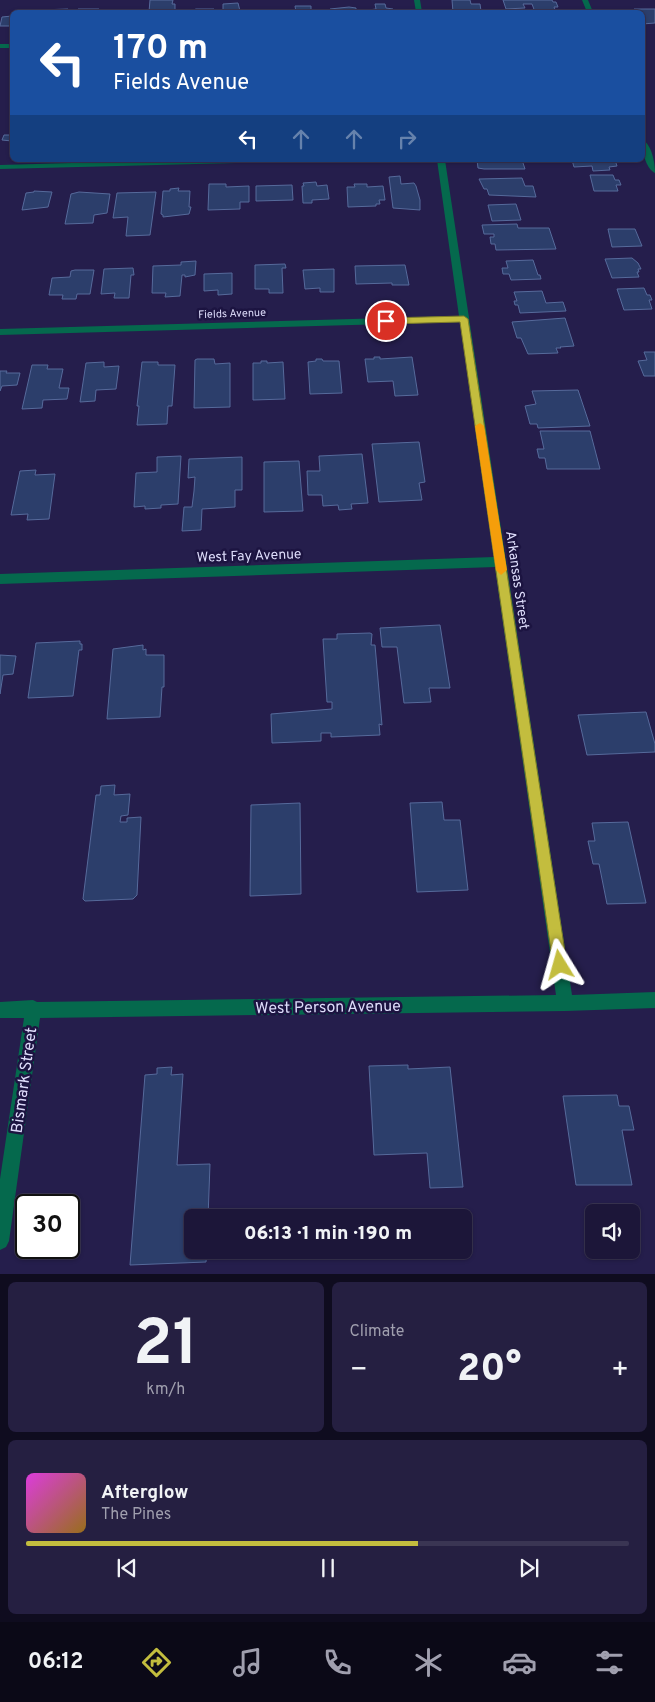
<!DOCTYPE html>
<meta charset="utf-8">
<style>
:root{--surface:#1c1639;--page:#251f41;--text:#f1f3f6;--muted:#a09fae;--line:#3a3553;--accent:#c3bd3e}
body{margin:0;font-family:Overpass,sans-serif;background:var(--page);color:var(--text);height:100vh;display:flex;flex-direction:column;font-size:19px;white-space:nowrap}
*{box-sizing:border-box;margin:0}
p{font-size:16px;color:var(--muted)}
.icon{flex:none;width:28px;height:28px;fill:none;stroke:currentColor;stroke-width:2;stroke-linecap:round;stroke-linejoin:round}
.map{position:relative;height:1274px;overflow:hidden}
.sheet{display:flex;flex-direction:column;gap:8px;padding:8px;background:#0f0c1f;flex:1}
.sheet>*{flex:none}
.guide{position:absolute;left:10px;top:10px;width:635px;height:152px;border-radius:8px;box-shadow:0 1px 4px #0004,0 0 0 1px var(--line);background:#1a4fa0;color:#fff;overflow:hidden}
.buttons{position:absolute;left:585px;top:1204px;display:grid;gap:10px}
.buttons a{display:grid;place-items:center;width:55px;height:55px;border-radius:8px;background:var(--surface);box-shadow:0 1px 4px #0004,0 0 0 1px var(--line);font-size:25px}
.speed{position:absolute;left:15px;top:1194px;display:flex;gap:10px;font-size:25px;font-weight:700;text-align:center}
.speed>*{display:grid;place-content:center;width:65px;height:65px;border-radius:50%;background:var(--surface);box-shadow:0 1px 4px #0004,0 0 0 1px var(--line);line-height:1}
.speed .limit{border:2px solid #111;border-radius:8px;background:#fff;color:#111}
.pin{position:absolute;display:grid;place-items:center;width:42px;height:42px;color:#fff;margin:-21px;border:2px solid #fff;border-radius:50%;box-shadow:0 1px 5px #0007}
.me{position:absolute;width:55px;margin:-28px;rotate:352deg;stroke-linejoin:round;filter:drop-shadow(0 0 4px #0008)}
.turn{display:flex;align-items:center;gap:18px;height:105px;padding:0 20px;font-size:22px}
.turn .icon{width:65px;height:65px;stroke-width:2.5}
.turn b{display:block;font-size:35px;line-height:42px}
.lanes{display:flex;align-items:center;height:48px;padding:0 20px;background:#0003;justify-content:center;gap:25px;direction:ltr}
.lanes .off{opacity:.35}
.big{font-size:38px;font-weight:800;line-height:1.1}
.sheet .tile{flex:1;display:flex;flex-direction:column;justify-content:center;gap:8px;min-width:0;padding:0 18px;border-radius:8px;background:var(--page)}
.sheet .dial{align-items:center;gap:0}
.dial b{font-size:65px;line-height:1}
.song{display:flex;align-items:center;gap:15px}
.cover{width:60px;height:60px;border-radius:8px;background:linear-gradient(135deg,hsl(300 70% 55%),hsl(40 70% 35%))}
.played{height:5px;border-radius:2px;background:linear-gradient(90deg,var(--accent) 65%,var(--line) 65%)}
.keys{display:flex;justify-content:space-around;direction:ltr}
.heat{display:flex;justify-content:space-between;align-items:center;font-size:28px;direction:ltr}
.sheet .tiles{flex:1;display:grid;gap:8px;grid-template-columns:1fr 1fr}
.tile:last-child{grid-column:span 2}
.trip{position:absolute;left:184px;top:1209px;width:288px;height:50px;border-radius:8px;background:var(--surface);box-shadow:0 1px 4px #0004,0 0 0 1px var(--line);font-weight:800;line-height:50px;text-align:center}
.menu{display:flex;height:80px;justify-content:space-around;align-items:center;background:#0b0917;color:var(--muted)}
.menu .icon{width:35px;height:35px}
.menu .selected{color:var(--accent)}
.menu b{font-size:22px;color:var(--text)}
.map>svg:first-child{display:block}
.building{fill:#2c3e6b;stroke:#566a9b}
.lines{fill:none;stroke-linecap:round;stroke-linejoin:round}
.minor{fill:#05694d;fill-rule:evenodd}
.route{fill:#c3bd3e;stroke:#7f7b28}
.slow{fill:#f59e0b}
.labels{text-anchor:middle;stroke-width:5;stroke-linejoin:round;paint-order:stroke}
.far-street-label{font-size:11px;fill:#dddcfa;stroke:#1c1441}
.street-label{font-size:14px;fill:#dddcfa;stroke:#1c1441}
.near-street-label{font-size:16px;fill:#dddcfa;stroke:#1c1441}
</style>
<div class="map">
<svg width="655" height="1275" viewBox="0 0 655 1275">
<rect width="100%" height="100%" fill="#251e4c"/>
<g class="building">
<polygon points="150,0 173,0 172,4 175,4 175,12 149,12"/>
<polygon points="452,0 470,0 471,4 480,4 481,11 453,12"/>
<polygon points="503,0 552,0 553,2 556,2 558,7 554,7 556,12 535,12 532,4 523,4 525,8 506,9"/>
<polygon points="238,3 240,11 245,12 223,12 223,4"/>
<polygon points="375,4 385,4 386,8 393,9 393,12 369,12 368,10 376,9"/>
<polygon points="295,6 311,6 311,11 320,11 320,12 296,12"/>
<polygon points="349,7 356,8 356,12 361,12 331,12 330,9"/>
<polygon points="68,9 67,12 39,12 40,10"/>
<polygon points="78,9 99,9 96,12 77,12"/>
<polygon points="196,9 214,9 214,12 187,12"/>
<polygon points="634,9 655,9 655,23 642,24 642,12 635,12"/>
<polygon points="12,16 12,26 0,26 2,17"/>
<polygon points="11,129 12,141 2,140 4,135 10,135"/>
<polygon points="477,160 522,160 525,169 484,169 478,168"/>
<polygon points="572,160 615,160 617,166 609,167 610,170 593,171 592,166 574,167"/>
<polygon points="590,175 613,175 615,180 619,180 621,185 616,185 618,191 594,191"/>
<polygon points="400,176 401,184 414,183 416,186 420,200 420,210 393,208 389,177"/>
<polygon points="522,178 525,186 533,186 536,197 489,195 487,189 484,189 479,179"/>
<polygon points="316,182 317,186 327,185 329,199 312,200 312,203 303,203 302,186 304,186 303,183"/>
<polygon points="209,184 226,184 226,187 249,186 249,202 240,202 240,209 208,210"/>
<polygon points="354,184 367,184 367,187 383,186 385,200 379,200 380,204 376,204 376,206 348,207 347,187 355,187"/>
<polygon points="292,185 293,200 256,201 256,186"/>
<polygon points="179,188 178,191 190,191 189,207 191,207 189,214 163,217 163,215 161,214 163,191 170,191 170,189"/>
<polygon points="34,191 52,192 48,207 22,210 26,193 34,192"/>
<polygon points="79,192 110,194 107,213 94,215 93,223 65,224 71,194"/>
<polygon points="156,192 150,235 126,236 128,217 113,218 117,193"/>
<polygon points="516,204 521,220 492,221 488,205"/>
<polygon points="517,224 518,228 549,228 556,249 496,250 495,244 491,244 490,237 494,237 494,234 484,234 482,225"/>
<polygon points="608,229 635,229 642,246 612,247"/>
<polygon points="632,258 638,263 641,269 638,269 639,272 637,272 639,277 612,278 605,259"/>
<polygon points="533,260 538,275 540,275 541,279 511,280 509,274 503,274 502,268 508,268 506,261"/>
<polygon points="196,261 195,275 185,277 185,275 182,275 180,296 165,297 166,293 152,293 153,266 181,265 181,262"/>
<polygon points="285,264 286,268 282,268 283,293 269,293 269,289 255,289 255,265"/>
<polygon points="405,265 409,285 392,285 392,283 356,284 355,266"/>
<polygon points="133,268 134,275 131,275 129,298 114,298 115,293 101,294 104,269"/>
<polygon points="334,269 334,292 320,292 320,288 305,289 303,270"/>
<polygon points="75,270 94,270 90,294 77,294 76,299 62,299 63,295 49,295 52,278 70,277 71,271"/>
<polygon points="232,273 232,294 218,295 218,290 204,291 204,274"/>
<polygon points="644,288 647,295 650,295 652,300 649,300 652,309 624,310 617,289"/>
<polygon points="542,291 546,303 563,302 566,311 520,313 518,305 515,305 514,301 517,301 514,292"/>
<polygon points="565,318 574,346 560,347 561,348 556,348 558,353 528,354 521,338 517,338 512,322"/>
<polygon points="644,352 655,352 655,376 644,376 638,361 647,360"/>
<polygon points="374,357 380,357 380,359 412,357 418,395 395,396 393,381 368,382 365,359 374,359"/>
<polygon points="197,359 214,359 215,364 230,363 230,407 194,408 195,360"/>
<polygon points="316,359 322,359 323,361 339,361 342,393 310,394 308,362 316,361"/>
<polygon points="261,361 267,361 267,363 283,362 285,399 253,400 253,363 261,363"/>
<polygon points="104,362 104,367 119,366 116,389 96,390 95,401 80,402 86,363"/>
<polygon points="142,362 158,362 158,365 175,365 172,406 168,406 167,424 137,425 139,406 137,406"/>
<polygon points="32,365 48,365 47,369 63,369 59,388 69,388 67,399 43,400 42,408 22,409"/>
<polygon points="0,371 7,371 6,373 20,373 17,385 2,386 0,391"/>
<polygon points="578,390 590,426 538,428 537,424 530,424 525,406 536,404 532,391"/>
<polygon points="540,431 590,431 600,469 547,469 545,458 539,458 537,449 544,449"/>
<polygon points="419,442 425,482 419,483 422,500 379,502 372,444"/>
<polygon points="362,454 368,503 351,504 352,509 339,510 338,505 323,506 322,495 308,495 307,471 320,471 319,456"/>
<polygon points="181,456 178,504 161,505 161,508 145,509 145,506 134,507 136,473 157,472 157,457"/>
<polygon points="242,457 242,490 235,490 235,507 202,509 201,530 182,531 184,507 192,507 194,491 195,477 188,478 189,459"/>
<polygon points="299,461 303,511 264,512 264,462"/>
<polygon points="36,470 35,475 55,474 49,519 27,520 28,514 11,515 20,471"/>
<polygon points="440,625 450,688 429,688 431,702 404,703 397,647 382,647 380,628"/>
<polygon points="370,633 372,634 371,645 375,645 382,725 379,724 380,735 331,737 331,733 321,733 321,741 272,743 271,714 332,709 332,702 327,702 323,639 337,639 337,634"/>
<polygon points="80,641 80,644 82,644 82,650 79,650 73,696 28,698 36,643"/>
<polygon points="143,645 143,650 146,649 146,655 164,655 164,687 162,687 160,717 107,719 113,649"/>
<polygon points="0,655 16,656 13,674 3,675 0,694"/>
<polygon points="646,712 655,744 655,752 587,755 578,715"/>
<polygon points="115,785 114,795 130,794 128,815 121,816 120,822 127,822 127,818 141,817 137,895 133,899 85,901 83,899 96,795 100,795 101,786"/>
<polygon points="442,802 444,820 460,820 468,890 417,892 410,803"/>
<polygon points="300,803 301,894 250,896 251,805"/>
<polygon points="628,822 646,903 607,904 599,864 593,864 588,841 595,841 592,823"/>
<polygon points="408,1065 408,1069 450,1067 463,1187 430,1188 427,1153 374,1155 369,1066"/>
<polygon points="172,1067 171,1075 183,1074 177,1165 210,1164 208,1218 192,1218 192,1250 207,1250 206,1262 130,1265 145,1075 157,1074 157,1068"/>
<polygon points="617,1095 619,1106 629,1106 634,1130 622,1130 632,1185 576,1185 563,1096"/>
</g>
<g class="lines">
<g class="minor">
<polygon points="414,0 420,0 422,12 416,12"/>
<polygon points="582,0 588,0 593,12 587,12"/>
<rect x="0" y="44" width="12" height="4"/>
<path d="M 642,139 C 652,145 655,163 655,173 C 645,168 642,150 642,139 Z"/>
<polygon points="178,160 275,160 271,162 0,169 0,165"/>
<polygon points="437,160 445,160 572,995 655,992 655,1008 565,1011 40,1018 9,1241 6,1247 0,1250 0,1179 24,1018 0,1018 0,1002 33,1000 37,1002 556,995 495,567 0,584 0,574 494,557 460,322 0,335 0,329 459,316"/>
</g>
</g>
<polygon class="route" points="464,316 468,319 567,965 565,970 560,972 555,970 553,965 460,322 386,324 382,321 386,318"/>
<polygon class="slow" points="480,423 484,426 507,570 501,575 496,570 475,426"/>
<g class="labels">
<g class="far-street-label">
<text transform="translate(232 313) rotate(-2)" y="4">Fields Avenue</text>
</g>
<g class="street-label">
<text transform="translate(249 555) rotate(-2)" y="5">West Fay Avenue</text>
<text transform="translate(518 580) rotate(82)" y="5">Arkansas Street</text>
</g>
<g class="near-street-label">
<text transform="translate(328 1006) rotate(-1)" y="6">West Person Avenue</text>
<text transform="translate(23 1080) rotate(-82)" y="6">Bismark Street</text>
</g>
</g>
</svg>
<div class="buttons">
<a><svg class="icon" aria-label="sound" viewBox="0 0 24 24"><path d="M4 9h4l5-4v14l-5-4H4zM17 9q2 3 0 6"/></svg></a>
</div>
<div class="speed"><div class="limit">30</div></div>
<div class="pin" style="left:386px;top:321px;background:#d93025"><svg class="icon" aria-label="arrive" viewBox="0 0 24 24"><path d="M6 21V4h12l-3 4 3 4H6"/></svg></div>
<svg class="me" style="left:560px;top:965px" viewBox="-20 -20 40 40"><path d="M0-17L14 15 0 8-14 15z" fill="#c3bd3e" stroke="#fff" stroke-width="4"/></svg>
<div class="trip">06:13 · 1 min · 190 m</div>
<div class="guide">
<div class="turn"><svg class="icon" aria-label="left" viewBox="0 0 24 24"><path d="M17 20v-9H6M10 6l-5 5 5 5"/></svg><div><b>170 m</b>Fields Avenue</div></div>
<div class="lanes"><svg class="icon" aria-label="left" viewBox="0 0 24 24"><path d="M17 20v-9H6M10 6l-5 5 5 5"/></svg><svg class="icon off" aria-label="ahead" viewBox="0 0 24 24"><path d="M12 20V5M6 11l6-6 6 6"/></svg><svg class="icon off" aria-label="ahead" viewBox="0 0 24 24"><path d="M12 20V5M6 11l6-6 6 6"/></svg><svg class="icon off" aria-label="right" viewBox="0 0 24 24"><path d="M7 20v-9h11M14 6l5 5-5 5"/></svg></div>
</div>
</div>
<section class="sheet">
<div class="tiles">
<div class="tile dial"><b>21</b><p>km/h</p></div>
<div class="tile"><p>Climate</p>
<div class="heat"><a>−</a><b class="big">20°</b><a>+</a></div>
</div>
<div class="tile">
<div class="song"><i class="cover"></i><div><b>Afterglow</b><p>The Pines</p></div></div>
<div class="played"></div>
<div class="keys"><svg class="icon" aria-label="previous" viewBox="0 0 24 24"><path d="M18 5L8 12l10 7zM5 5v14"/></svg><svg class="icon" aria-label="pause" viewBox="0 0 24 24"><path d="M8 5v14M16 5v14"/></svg><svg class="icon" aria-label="next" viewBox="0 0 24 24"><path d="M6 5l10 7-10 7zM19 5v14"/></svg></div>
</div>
</div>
</section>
<nav class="menu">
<b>06:12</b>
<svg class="icon selected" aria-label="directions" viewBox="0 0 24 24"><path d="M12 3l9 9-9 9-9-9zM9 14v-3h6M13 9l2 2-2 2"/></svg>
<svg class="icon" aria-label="music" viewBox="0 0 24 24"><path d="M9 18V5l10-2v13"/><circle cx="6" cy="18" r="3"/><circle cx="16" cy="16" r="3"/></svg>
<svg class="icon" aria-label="phone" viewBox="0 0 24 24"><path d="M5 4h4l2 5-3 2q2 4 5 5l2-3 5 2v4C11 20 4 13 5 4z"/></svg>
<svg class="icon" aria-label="climate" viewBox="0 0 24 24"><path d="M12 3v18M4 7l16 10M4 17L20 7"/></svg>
<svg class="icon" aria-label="car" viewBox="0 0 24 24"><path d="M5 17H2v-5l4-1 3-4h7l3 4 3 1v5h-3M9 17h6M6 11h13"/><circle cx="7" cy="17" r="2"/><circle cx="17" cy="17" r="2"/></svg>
<svg class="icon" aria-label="filters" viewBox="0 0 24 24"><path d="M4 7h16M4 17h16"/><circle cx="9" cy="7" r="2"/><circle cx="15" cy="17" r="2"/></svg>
</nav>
